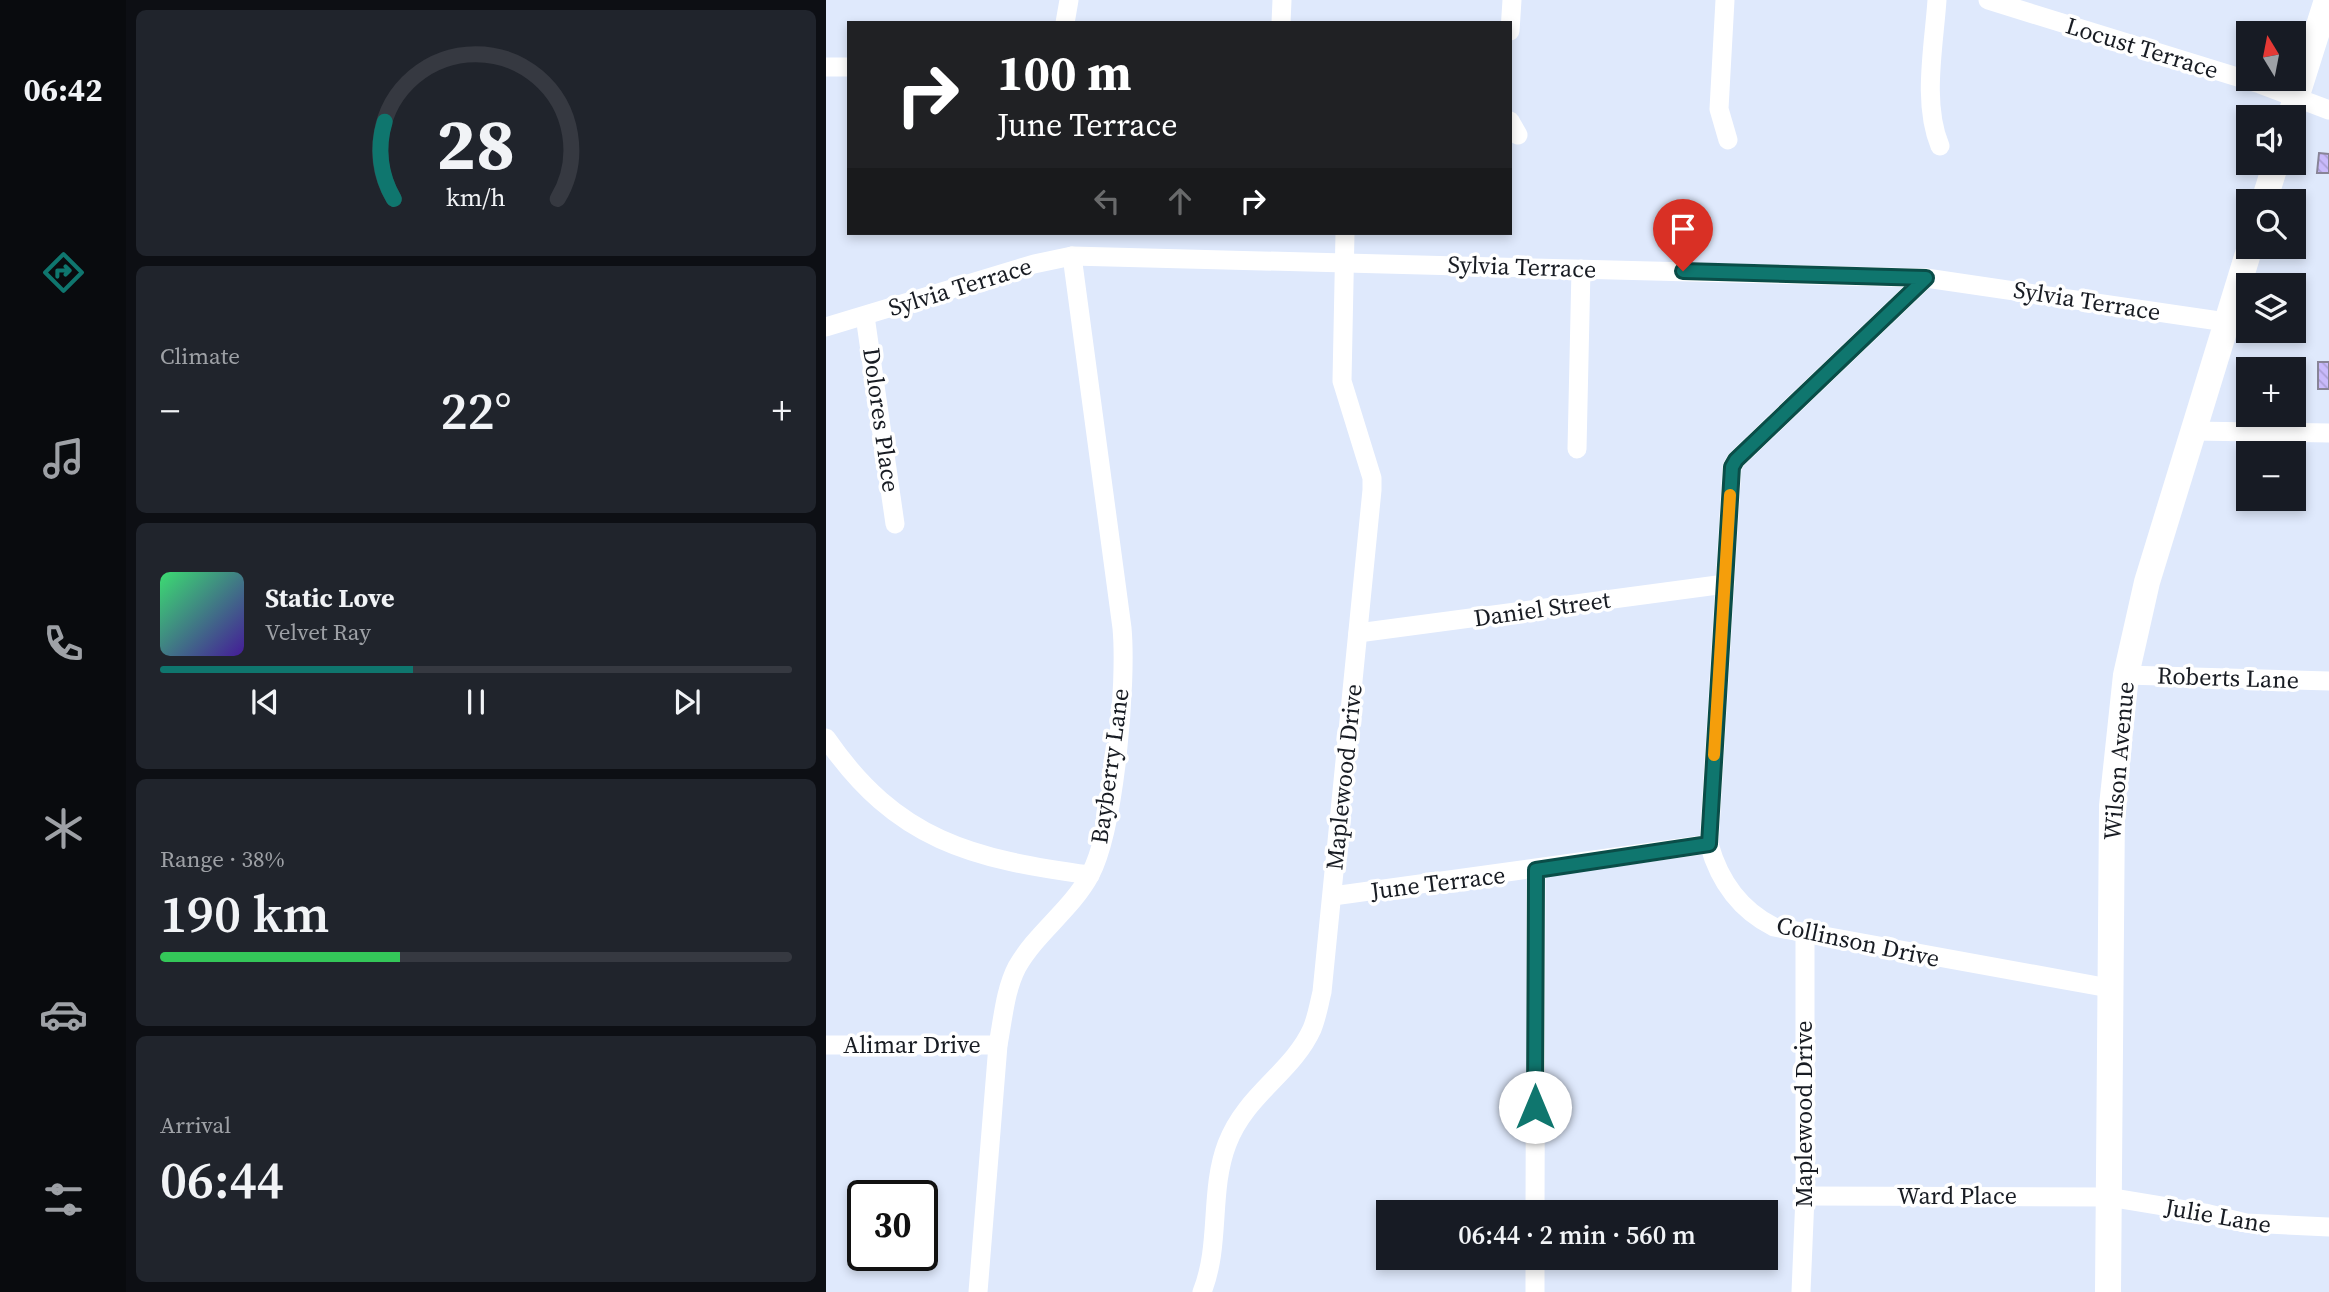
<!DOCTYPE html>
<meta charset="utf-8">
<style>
:root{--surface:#171b24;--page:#20242c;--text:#f1f3f6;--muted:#9ea1a6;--line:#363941;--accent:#0f766e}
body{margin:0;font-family:"Source Serif 4",serif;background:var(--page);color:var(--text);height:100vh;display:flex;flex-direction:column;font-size:26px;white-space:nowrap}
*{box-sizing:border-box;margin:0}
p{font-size:23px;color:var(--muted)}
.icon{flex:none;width:38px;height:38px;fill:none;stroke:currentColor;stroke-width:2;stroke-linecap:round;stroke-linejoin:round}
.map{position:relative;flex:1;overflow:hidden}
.panel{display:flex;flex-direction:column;gap:10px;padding:10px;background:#0d0f14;width:700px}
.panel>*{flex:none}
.guide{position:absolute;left:21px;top:21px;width:665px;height:214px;border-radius:0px;box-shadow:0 4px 10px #0003;background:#202124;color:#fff;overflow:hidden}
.needle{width:46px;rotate:350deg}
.buttons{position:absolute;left:1410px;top:21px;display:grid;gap:14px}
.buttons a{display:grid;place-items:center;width:70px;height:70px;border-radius:0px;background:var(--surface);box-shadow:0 4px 10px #0003;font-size:35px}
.speed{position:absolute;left:21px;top:1180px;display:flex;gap:14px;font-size:35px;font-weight:700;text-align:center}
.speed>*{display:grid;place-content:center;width:91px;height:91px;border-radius:50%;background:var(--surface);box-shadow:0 4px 10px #0003;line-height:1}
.speed .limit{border:4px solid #111;border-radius:10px;background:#fff;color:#111}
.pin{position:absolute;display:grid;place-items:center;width:60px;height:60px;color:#fff;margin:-72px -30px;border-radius:50% 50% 50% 0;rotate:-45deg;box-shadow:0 0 7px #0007}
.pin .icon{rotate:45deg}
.me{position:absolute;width:77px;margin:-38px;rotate:0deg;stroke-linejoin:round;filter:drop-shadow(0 0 5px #0008)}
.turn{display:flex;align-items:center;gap:24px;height:147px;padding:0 35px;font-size:32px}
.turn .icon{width:91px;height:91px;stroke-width:2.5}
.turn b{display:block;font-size:49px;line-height:60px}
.lanes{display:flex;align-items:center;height:66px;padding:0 35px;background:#0003;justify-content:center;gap:35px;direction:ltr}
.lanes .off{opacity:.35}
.big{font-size:52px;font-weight:600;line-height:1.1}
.panel .card{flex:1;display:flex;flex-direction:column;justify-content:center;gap:10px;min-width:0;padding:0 24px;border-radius:10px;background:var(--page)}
.panel .dial{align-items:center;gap:0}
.dial svg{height:182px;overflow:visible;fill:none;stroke:var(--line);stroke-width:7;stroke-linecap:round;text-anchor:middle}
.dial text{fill:var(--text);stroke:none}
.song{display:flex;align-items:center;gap:21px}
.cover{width:84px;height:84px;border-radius:10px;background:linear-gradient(135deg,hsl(140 70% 55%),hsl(260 70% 35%))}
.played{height:7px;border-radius:4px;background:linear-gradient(90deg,var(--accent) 40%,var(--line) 40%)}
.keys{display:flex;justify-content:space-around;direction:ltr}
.heat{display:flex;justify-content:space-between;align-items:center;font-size:38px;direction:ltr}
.charge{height:10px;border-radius:5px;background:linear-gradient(90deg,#34c759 38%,var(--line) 0)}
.trip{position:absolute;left:550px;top:1200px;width:402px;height:70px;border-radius:0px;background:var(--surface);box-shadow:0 4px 10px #0003;font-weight:600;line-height:70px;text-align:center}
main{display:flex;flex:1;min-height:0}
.menu{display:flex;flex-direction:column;width:126px;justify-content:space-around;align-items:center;background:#090b0e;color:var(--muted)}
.menu .icon{width:49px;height:49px}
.menu .on{color:var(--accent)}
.menu b{font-size:32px;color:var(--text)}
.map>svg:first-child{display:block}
.building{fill:url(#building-back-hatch);stroke:#888497;stroke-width:2}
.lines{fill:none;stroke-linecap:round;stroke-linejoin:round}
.street{stroke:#fff;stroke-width:19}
.secondary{stroke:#fff;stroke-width:26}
.route-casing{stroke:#0a4d48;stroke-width:18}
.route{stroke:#0f766e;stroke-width:12}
.slow{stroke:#f59e0b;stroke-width:12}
.labels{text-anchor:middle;stroke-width:7;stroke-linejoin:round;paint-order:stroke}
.street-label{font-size:24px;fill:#181c23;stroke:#fff}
</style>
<main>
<nav class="menu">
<b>06:42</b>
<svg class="icon on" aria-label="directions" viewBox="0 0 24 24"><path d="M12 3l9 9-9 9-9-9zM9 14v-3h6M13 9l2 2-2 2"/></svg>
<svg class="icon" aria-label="music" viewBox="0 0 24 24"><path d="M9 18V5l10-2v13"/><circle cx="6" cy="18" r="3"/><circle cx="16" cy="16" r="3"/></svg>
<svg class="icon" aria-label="phone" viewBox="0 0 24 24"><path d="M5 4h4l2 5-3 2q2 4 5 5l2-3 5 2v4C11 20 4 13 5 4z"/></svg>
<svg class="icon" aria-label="climate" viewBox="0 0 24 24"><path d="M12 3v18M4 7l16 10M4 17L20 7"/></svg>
<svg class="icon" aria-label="car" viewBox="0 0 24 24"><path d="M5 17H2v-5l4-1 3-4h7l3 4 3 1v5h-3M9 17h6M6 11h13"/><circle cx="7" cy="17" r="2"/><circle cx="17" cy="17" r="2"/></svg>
<svg class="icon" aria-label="filters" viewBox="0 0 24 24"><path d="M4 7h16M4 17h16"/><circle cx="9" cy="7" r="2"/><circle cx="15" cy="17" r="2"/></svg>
</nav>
<section class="panel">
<div class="card dial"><svg viewBox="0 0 100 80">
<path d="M14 69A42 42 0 1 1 86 69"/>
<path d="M14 69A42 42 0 0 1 10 35" stroke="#0f766e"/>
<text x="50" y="56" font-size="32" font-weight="700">28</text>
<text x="50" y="72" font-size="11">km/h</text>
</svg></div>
<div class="card"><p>Climate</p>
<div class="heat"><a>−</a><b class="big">22°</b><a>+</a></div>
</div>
<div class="card">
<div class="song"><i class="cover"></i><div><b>Static Love</b><p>Velvet Ray</p></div></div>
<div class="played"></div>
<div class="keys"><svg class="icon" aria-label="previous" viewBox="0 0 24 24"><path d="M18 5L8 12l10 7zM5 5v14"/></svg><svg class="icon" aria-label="pause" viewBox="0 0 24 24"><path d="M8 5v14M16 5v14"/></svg><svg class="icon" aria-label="next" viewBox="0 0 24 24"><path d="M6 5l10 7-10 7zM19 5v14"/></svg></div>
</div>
<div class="card"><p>Range · 38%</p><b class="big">190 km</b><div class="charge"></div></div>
<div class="card"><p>Arrival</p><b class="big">06:44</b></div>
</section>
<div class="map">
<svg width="1503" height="1292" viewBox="0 0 1503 1292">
<defs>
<pattern id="building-back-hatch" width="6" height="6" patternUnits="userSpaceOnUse" patternTransform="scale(1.75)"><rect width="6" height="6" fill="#c9bafb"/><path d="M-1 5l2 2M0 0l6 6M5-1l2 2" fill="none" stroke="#ac9fd7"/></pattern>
</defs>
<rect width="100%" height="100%" fill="#dfe9fc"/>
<g class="building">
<polygon points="1493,153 1503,154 1503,173 1491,173"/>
<rect x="1492" y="362" width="11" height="27"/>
<polygon points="1429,365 1462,366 1462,369 1429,369"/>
</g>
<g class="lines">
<g class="street">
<polyline points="899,0 893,109 902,140"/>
<path d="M 1111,0 C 1108,46 1096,103 1114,146"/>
<polyline points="1162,0 1434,84 1503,110"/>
<polyline points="239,23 243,0"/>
<polyline points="455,23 456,0"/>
<polyline points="684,31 686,0"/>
<polyline points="0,67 23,67"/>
<polyline points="684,121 692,135"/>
<path d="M 1100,278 L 910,460 L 906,467 L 883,844 C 893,880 914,910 948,927 L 1283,988"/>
<polyline points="39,316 69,524"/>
<polyline points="0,327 208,264 246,256 1100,278 1400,322"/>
<polyline points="1367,431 1503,433"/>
<polyline points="751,449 755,269"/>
<polyline points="532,633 899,584"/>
<polyline points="1300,675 1503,681"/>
<path d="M 0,738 C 71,841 146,859 264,875"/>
<polyline points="507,896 883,844"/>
<polyline points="0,1045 172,1045"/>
<polyline points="979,1196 1282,1197 1379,1213 1420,1223 1503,1227"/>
<polyline points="709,1213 710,870"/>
<path d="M 152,1292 L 172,1045 C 177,1019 179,990 191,967 C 210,933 245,910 264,875 C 289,828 301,682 296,628 L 246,256"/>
<path d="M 376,1292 C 395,1245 383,1191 401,1144 C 420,1094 466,1073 486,1029 C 491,1017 493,1004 496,992 L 546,490 L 546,478 L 516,381 L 519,233"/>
<polyline points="709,1292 709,1258"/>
<polyline points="975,1292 979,1196 979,935"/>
</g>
<g class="secondary">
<polyline points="1464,117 1501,0"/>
<polyline points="1438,201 1450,163"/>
<polyline points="1282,1292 1286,806 1300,675 1321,582 1424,247"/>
</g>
</g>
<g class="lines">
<g class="route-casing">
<polyline id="route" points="709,1107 710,870 883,844 906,467 910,460 1100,278 857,271"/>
</g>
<use href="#route" class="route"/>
<polyline class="slow" points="888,755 904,495"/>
</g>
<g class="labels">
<g class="street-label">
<text transform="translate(1316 48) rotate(17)" y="8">Locust Terrace</text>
<text transform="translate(696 267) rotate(2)" y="8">Sylvia Terrace</text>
<text transform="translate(134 287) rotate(-17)" y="8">Sylvia Terrace</text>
<text transform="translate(1261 301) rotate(9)" y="8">Sylvia Terrace</text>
<text transform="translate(55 420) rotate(82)" y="8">Dolores Place</text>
<text transform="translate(716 609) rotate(-8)" y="8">Daniel Street</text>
<text transform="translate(1402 678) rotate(2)" y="8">Roberts Lane</text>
<text transform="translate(1293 761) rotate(-85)" y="8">Wilson Avenue</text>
<text transform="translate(284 766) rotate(-82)" y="8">Bayberry Lane</text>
<text transform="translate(518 777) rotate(-84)" y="8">Maplewood Drive</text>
<text transform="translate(612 883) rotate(-7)" y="8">June Terrace</text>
<text transform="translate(1032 942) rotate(12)" y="8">Collinson Drive</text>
<text x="86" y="1053">Alimar Drive</text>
<text transform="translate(978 1114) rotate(-90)" y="8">Maplewood Drive</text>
<text x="1131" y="1204">Ward Place</text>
<text transform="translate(1392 1216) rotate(10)" y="8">Julie Lane</text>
</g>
</g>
</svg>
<div class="buttons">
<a><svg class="needle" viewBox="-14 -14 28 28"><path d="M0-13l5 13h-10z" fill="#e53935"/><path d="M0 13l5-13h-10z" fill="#9ea1a6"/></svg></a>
<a><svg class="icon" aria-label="sound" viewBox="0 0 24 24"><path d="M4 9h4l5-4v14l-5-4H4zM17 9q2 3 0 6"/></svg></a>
<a><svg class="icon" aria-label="search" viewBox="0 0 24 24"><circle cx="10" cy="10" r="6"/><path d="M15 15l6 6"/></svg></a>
<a><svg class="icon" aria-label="layers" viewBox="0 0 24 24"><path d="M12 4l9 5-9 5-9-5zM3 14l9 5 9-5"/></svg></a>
<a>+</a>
<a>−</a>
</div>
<div class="speed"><div class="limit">30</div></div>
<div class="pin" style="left:857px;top:271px;background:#d93025"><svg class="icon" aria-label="arrive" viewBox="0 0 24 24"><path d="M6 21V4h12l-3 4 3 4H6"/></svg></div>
<svg class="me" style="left:709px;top:1107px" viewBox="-20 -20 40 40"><circle r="19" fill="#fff"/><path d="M0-13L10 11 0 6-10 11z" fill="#0f766e"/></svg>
<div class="trip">06:44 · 2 min · 560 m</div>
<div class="guide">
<div class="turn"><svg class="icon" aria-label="right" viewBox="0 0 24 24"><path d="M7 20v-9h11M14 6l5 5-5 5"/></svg><div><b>100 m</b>June Terrace</div></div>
<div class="lanes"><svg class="icon off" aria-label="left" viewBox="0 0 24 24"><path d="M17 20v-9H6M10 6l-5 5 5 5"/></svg><svg class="icon off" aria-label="ahead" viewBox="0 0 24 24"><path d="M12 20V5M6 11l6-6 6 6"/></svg><svg class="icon" aria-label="right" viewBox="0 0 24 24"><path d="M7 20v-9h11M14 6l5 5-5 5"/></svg></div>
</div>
</div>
</main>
